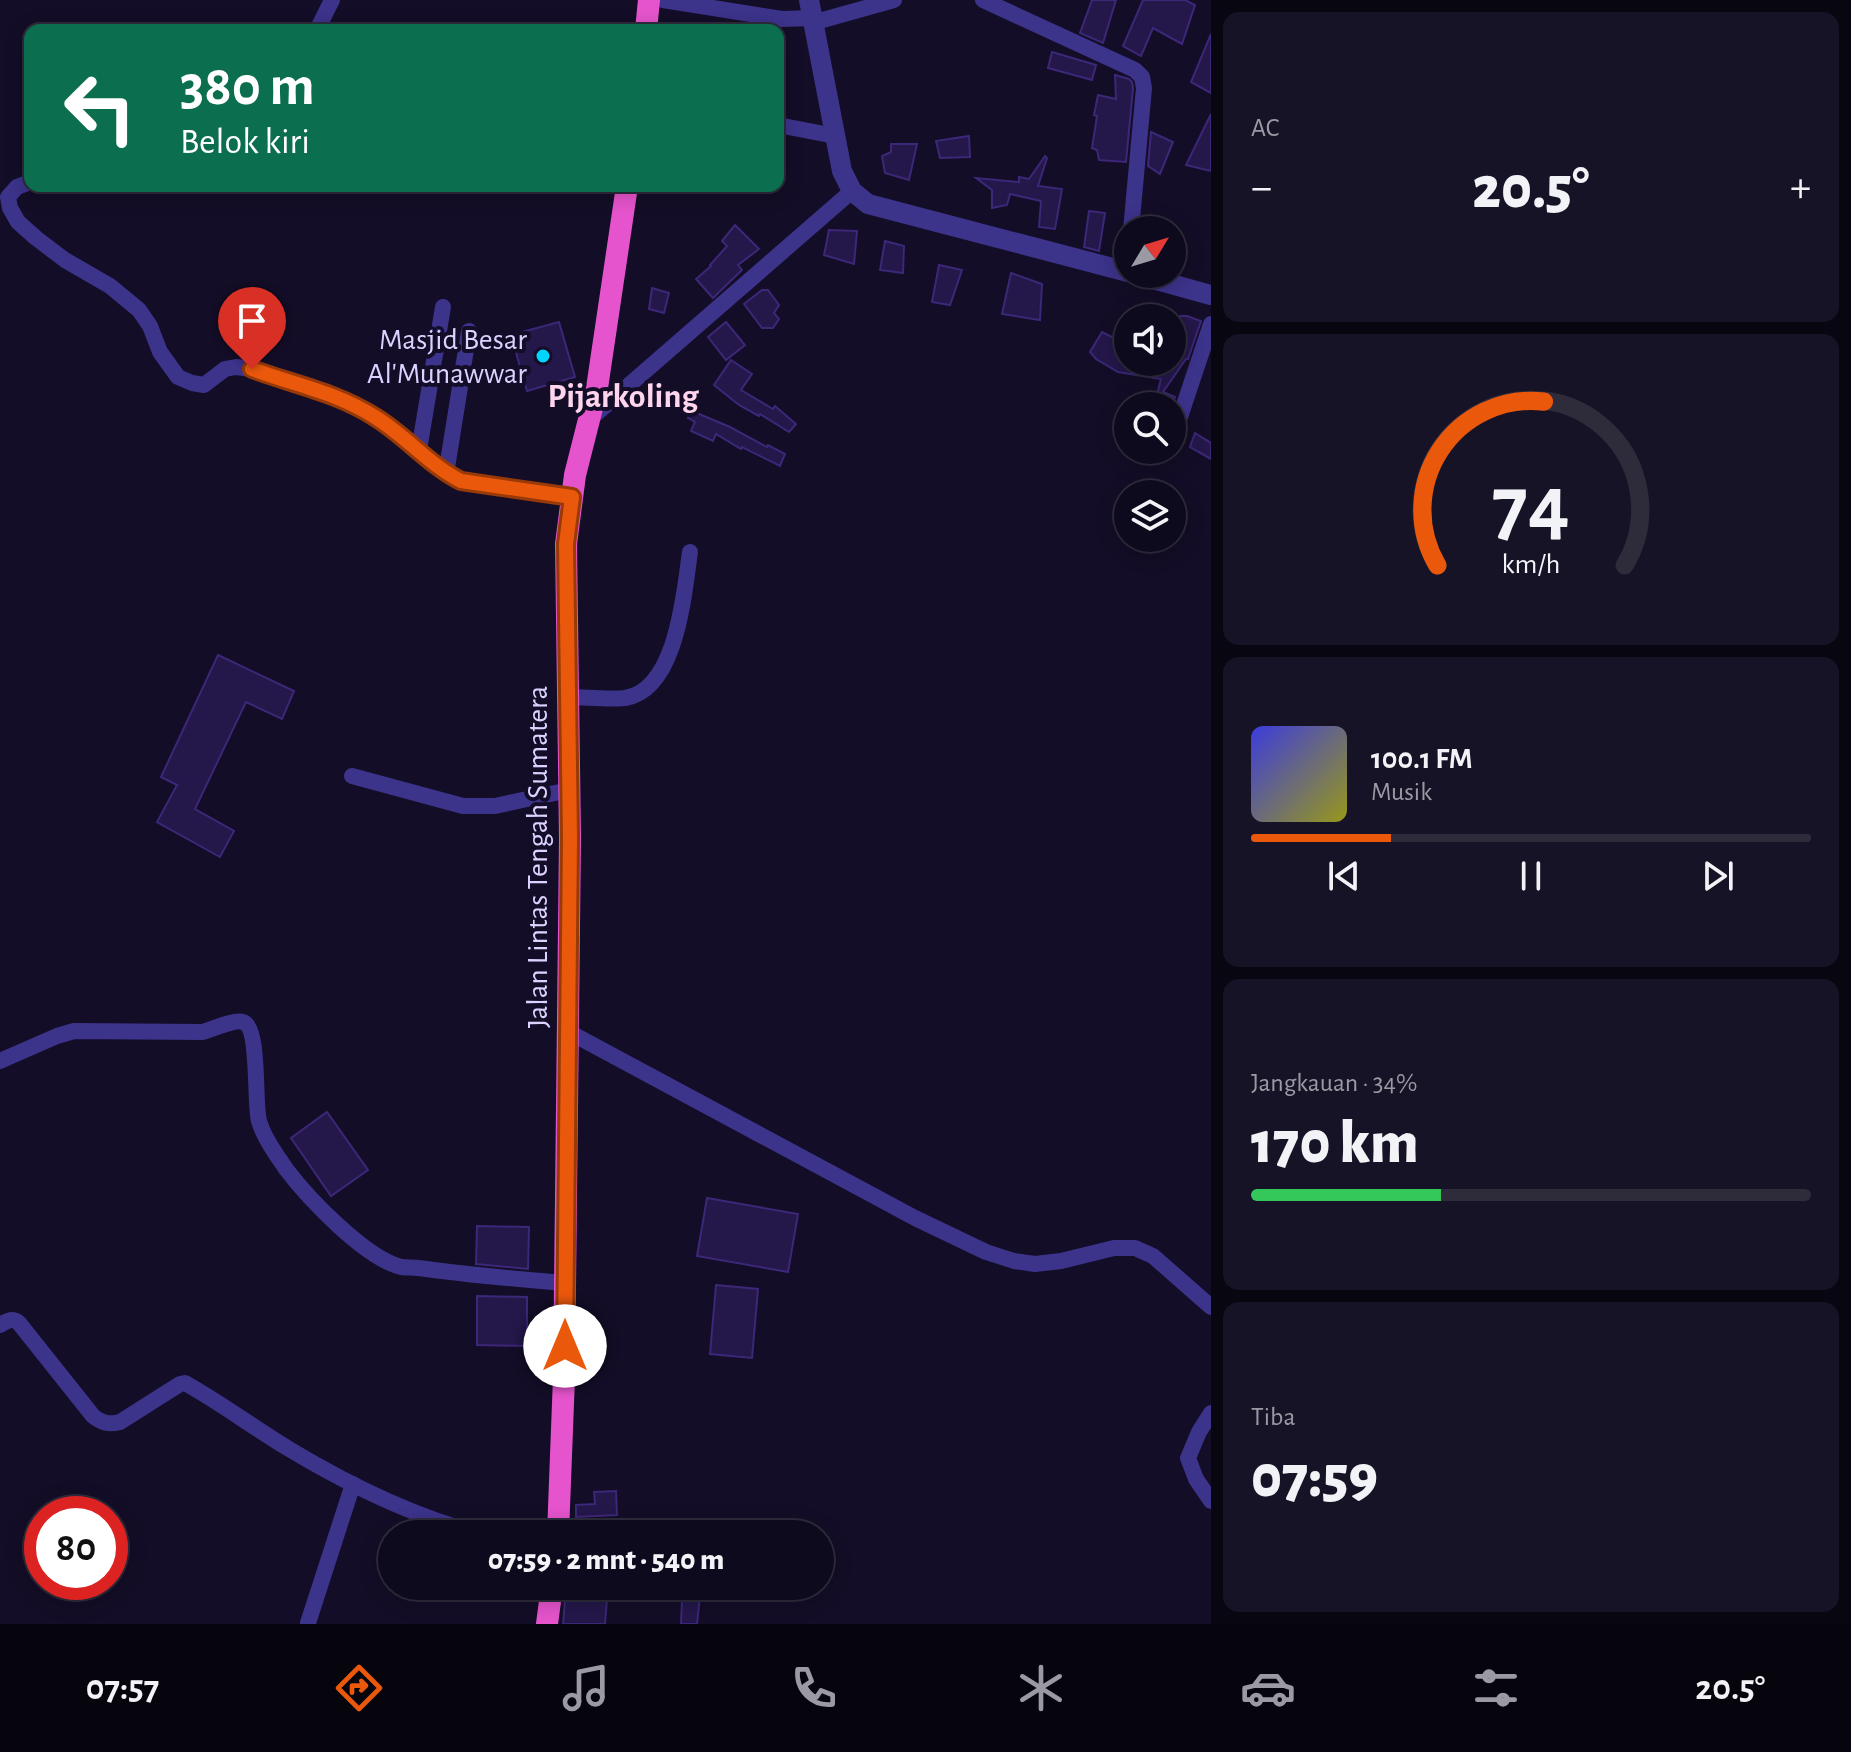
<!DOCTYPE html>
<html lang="id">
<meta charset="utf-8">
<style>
:root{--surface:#0e0a1d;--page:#171326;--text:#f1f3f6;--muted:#9b9aa4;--line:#2e2b3b;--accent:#ea580c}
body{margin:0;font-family:"Alegreya Sans",sans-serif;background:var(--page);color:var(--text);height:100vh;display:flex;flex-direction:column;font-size:30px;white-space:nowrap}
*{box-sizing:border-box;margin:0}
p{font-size:26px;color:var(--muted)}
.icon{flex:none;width:44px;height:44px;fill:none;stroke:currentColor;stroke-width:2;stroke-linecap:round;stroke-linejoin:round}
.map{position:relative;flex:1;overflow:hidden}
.drawer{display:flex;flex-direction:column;gap:12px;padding:12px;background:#080610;width:640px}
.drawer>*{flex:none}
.guide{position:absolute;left:24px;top:24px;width:760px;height:168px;border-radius:16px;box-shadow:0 4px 20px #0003,0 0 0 2px var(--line);background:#0b6e4f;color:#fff;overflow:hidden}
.needle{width:52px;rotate:52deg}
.fabs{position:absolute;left:1114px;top:216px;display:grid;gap:16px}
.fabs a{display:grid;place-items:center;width:72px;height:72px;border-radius:50%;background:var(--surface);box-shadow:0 4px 20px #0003,0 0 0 2px var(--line);font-size:40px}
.speed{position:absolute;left:24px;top:1496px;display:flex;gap:16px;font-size:40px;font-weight:700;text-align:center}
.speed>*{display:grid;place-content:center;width:104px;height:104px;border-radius:50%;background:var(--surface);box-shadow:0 4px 20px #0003,0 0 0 2px var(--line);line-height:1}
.speed .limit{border:12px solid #d22;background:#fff;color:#111}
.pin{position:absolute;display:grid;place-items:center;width:68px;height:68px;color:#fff;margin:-82px -34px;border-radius:50% 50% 50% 0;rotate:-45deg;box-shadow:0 0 8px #0007}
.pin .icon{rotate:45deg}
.me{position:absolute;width:88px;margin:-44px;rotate:0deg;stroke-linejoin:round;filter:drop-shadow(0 0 6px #0008)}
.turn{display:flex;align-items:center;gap:28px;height:168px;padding:0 24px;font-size:36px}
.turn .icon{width:104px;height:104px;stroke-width:2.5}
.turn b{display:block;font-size:56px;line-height:68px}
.big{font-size:60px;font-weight:800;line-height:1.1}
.drawer .card{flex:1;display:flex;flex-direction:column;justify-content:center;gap:12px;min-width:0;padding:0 28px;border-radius:16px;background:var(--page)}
.drawer .dial{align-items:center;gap:0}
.dial svg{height:208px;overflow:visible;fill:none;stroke:var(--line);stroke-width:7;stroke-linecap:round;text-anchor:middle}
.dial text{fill:var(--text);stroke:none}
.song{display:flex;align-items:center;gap:24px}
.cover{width:96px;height:96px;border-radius:12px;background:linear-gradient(135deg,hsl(240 70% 55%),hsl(60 70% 35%))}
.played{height:8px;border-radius:4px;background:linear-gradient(90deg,var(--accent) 25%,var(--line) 25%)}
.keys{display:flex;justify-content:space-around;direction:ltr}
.heat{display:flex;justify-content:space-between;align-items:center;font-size:44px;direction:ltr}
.charge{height:12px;border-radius:6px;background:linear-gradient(90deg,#34c759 34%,var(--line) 0)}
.trip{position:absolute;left:378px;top:1520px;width:456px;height:80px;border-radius:40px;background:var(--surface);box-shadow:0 4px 20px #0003,0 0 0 2px var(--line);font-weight:800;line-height:80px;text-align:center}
.tabs{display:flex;height:128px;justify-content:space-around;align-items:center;background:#06040c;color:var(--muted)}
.tabs .icon{width:56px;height:56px}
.tabs .selected{color:var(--accent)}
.tabs b{font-size:36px;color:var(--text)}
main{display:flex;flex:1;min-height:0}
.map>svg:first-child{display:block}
.building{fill:#24174a;stroke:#3c2778;stroke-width:2}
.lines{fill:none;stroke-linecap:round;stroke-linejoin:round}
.minor{stroke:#3c338b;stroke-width:16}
.tertiary{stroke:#3c338b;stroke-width:20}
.trunk{stroke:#e554cc;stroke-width:22}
.route-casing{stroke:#983908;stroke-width:20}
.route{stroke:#ea580c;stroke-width:14}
.poi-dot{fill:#00d5fe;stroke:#130d27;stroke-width:3}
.labels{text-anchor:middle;stroke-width:8;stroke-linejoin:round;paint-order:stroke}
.poi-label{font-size:30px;fill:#dbd3ff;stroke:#130d27;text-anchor:end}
.street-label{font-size:30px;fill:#dbd3ff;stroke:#130d27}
.quarter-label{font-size:34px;font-weight:bold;fill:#ffd5ed;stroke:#130d27}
</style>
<main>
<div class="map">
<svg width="1211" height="1624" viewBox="0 0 1211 1624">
<rect width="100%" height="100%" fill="#130d27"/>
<g class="building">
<polygon points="1092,0 1116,0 1103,43 1080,33"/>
<polygon points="1143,0 1185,0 1195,5 1182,44 1153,28 1141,56 1123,46"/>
<polygon points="1211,34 1211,93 1191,82"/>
<polygon points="1052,52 1096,65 1092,80 1048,68"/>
<polygon points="1115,75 1129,79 1132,82 1133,88 1126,162 1099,160 1097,150 1092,148 1097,116 1094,115 1098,95 1116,99"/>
<polygon points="1211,114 1211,171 1186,165"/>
<polygon points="1151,132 1173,142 1160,174 1148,166"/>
<polygon points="969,136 970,157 940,158 936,141"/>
<polygon points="891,144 917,144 909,180 885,173 882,156 891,152"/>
<polygon points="1045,156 1047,158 1038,186 1062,189 1055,229 1039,227 1041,201 1010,194 1007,205 992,208 992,190 976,178 1019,182 1019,177 1029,179"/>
<polygon points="1089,211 1105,213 1099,251 1084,247"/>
<polygon points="735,225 759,249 738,265 742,270 713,298 696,279 711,266 710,265 727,246 722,241"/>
<polygon points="829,230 857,231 854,264 824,255"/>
<polygon points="885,241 904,246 903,273 880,270"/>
<polygon points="939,265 962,270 950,305 932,302"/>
<polygon points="1011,273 1042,284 1040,320 1002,314"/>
<polygon points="652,288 669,293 664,313 649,309"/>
<polygon points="762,290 768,290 779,305 774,313 779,319 773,328 762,328 744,304"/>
<polygon points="1180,316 1187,316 1201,321 1188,359 1186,359 1163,392 1175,397 1172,406 1154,406 1161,379 1118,372 1096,359 1090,352 1102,332 1126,344 1118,356 1128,360 1128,362 1134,362 1162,372 1167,362 1172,364 1172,318 1179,320"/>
<polygon points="559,322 575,377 527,391 511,335"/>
<polygon points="726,322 745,345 726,360 708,337"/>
<polygon points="731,360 752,374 741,390 773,409 775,406 796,424 789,432 760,414 759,416 739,405 714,385"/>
<polygon points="692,411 730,427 767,447 768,445 785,454 780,466 742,447 741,449 716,434 713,441 691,431 695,422 688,418"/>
<polygon points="1195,433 1211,443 1211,459 1190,447"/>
<polygon points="218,655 294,691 282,719 246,702 195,809 234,831 220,857 157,822 177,785 161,777"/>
<polygon points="327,1112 368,1170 331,1196 291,1138"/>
<polygon points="707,1198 798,1214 788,1272 697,1256"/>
<polygon points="477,1226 529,1227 528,1269 476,1264"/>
<polygon points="716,1285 758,1289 752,1358 710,1354"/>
<polygon points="477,1296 527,1297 527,1346 477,1345"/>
<polygon points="616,1491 617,1515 576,1517 576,1505 595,1504 594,1492"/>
<polygon points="577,1586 608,1586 605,1624 563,1624 566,1588"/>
<polygon points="667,1586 701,1586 697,1624 681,1624 682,1600 665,1599"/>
</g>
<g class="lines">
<g class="minor">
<polyline points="663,0 782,19 812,18"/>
<polyline points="983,0 1135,70 1142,77 1144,88 1131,230"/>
<polyline points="812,23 894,0"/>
<polyline points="317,30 332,0"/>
<polyline points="778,125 835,136"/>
<polyline points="30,182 17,187 8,197 10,208 18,222 36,238 65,260 110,286 139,310 150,326 160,352 178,377 192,383 204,385 225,369 236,367 252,369 312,387 361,408 388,425 446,474"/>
<polyline points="469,331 446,474 461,481 572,497"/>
<polyline points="590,419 852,191"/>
<polyline points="1175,432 1211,324"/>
<polyline points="419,450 443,307"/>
<path d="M 568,697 C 586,697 607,700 625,698 C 677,690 684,593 690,552"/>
<polyline points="352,776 463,806 495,806 569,790"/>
<polyline points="567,1031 915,1218 986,1252 1014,1261 1035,1264 1061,1261 1114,1248 1135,1248 1153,1256 1211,1307"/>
<path d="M 0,1061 L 57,1036 L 74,1031 L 203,1032 C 212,1029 236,1019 243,1022 C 260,1027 254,1102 259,1121 C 264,1138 276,1154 286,1169 C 308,1198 365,1258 401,1267 C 407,1268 413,1267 419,1268 C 468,1275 516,1279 565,1283"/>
<path d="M 0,1325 C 7,1321 12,1317 19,1323 L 93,1416 C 102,1423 109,1425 120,1422 L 180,1384 L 185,1383 C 221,1403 254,1428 289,1449 C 349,1485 414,1517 481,1534"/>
<polyline points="1211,1413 1199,1432 1188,1458 1196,1479 1211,1501"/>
<polyline points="308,1623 353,1484"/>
</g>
<g class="tertiary">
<polyline points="809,0 842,171 852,191 868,204 1128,272"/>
<polyline points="1135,274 1211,295"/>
</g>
<g class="trunk">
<polyline points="646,30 649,0"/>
<polyline points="558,1534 564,1377 570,838 566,544 575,475 597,388 627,186"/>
<polyline points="547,1624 552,1586"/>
</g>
</g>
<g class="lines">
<g class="route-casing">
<path id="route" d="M 252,369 C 295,385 336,392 375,417 C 406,436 429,465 461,481 L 572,497 L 566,544 L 570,838 L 565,1346"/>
</g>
<use href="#route" class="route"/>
</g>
<circle class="poi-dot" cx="543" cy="356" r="8"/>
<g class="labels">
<g class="poi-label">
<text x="527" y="349">Masjid Besar<tspan x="527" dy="34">Al'Munawwar</tspan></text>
</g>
<g class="street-label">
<text transform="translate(537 857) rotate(-90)" y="10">Jalan Lintas Tengah Sumatera</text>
</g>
<g class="quarter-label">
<text x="623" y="407">Pijarkoling</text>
</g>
</g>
</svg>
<div class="fabs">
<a><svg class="needle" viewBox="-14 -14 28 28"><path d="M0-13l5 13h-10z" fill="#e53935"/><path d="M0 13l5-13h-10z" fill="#9b9aa4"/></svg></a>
<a><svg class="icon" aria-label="sound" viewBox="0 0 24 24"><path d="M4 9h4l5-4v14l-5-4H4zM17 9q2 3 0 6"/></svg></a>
<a><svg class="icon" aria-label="search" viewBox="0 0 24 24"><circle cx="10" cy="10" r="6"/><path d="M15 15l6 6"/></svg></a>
<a><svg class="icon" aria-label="layers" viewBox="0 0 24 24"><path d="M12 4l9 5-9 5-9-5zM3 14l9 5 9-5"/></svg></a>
</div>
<div class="speed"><div class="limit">80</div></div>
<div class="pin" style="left:252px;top:369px;background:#d93025"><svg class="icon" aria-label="arrive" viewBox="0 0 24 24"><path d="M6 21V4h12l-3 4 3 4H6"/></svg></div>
<svg class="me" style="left:565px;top:1346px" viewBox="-20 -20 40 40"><circle r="19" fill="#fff"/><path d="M0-13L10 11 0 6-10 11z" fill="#ea580c"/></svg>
<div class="trip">07:59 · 2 mnt · 540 m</div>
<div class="guide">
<div class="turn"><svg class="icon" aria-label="left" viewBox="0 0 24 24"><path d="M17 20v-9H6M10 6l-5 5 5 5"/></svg><div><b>380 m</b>Belok kiri</div></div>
</div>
</div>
<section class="drawer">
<div class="card"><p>AC</p>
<div class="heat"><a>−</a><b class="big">20.5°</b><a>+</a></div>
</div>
<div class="card dial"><svg viewBox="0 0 100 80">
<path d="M14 69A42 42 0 1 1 86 69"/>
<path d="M14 69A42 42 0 0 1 55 6" stroke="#ea580c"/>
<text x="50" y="56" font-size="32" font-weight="700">74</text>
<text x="50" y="72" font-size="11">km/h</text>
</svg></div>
<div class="card">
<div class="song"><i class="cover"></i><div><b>100.1 FM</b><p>Musik</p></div></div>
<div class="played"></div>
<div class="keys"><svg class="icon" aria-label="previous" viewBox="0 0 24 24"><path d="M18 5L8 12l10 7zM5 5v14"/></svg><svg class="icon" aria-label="pause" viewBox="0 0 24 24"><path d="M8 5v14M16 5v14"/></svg><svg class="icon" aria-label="next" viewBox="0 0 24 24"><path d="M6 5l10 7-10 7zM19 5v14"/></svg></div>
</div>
<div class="card"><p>Jangkauan · 34%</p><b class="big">170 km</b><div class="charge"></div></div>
<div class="card"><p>Tiba</p><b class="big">07:59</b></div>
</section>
</main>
<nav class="tabs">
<b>07:57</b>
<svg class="icon selected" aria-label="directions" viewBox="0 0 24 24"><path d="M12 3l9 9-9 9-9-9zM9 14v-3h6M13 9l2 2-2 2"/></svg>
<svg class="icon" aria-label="music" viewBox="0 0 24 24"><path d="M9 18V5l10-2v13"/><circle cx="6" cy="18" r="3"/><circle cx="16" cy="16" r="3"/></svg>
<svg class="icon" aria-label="phone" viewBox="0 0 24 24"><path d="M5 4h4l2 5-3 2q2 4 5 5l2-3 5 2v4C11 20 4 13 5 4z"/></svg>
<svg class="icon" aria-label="climate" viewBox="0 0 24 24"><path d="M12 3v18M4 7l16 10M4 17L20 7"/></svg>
<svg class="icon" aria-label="car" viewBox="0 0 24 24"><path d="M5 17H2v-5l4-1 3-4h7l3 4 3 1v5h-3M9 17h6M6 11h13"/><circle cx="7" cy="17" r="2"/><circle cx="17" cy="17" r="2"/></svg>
<svg class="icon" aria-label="filters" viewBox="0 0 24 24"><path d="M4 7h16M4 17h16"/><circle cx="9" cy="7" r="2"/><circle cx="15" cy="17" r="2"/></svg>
<b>20.5°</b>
</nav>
